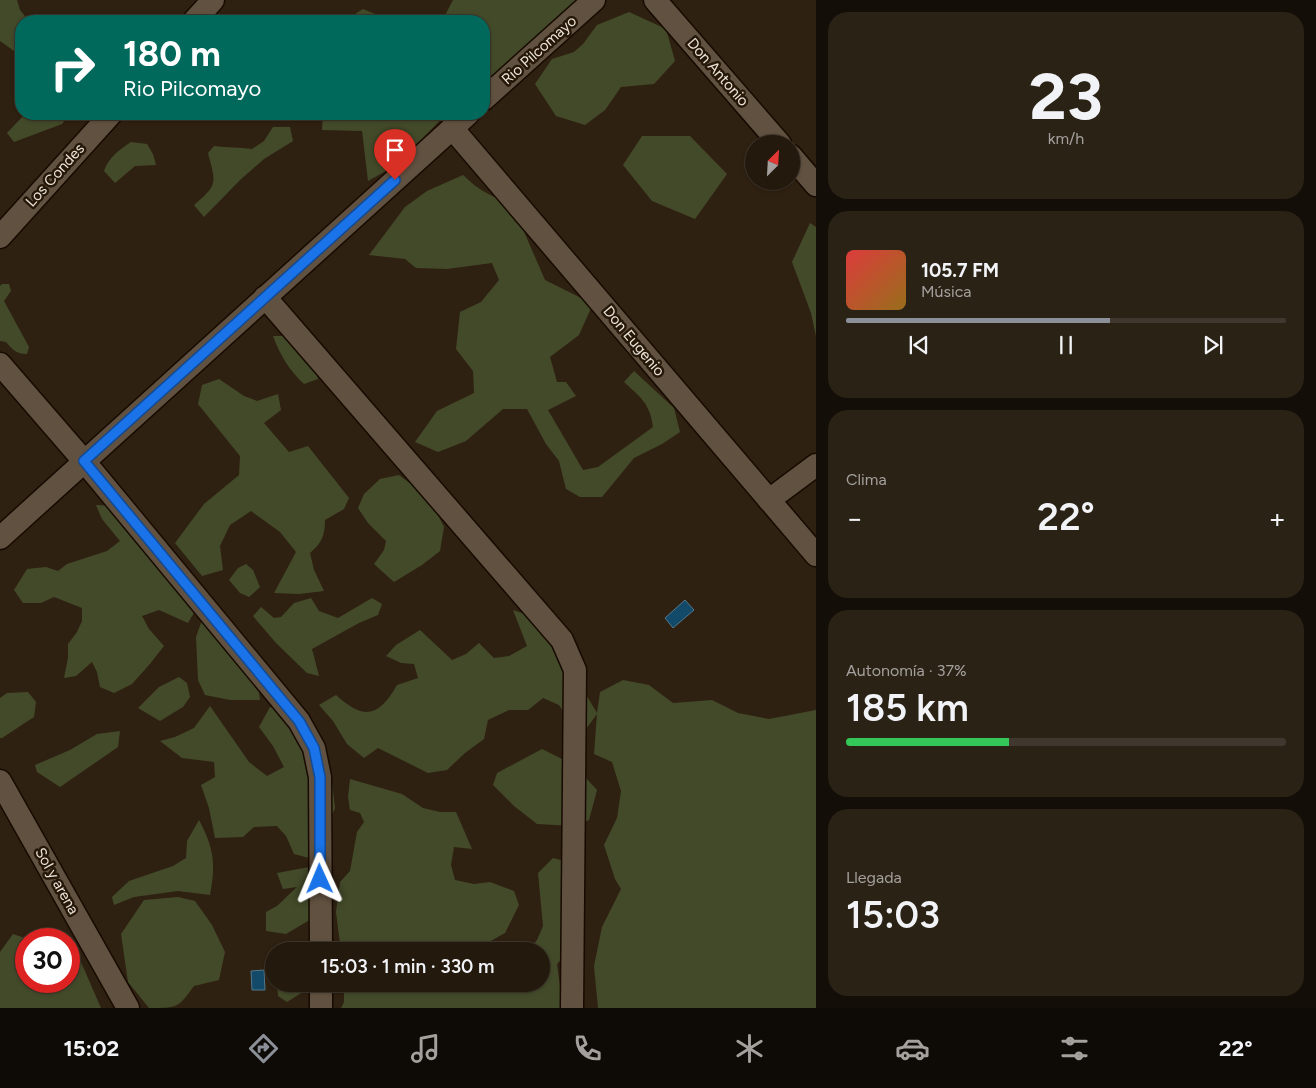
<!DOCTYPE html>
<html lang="es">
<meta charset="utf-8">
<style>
:root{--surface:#23190d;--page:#2b2216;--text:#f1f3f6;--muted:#a3a09d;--line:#40382e;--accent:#8c9099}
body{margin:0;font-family:Figtree,sans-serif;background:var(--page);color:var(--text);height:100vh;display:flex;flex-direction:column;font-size:19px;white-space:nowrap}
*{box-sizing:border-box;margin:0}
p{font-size:16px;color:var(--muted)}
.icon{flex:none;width:28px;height:28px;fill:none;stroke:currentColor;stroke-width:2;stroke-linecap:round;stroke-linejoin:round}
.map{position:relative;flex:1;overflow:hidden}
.drawer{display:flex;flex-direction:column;gap:12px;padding:12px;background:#130e07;width:500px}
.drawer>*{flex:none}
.guide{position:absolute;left:15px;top:15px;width:475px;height:105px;border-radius:20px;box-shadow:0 1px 4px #0004,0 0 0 1px var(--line);background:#00695c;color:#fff;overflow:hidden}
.needle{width:32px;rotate:24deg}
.tools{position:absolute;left:745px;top:135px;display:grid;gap:10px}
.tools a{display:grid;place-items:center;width:55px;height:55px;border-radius:50%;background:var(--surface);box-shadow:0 1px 4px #0004,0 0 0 1px var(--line);font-size:25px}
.speed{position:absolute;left:15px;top:928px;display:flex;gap:10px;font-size:25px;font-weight:700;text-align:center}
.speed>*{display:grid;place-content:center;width:65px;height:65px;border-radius:50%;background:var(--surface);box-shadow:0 1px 4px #0004,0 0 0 1px var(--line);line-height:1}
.speed .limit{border:8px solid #d22;background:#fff;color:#111}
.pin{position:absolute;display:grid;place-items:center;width:42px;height:42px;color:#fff;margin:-51px -21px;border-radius:50% 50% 50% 0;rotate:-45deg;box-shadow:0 0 5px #0007}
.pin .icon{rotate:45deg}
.me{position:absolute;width:55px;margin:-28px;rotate:359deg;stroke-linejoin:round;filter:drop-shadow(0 0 4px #0008)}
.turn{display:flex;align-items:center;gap:18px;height:105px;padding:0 25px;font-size:22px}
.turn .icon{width:65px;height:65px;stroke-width:2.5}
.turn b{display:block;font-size:35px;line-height:42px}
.big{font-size:38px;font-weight:600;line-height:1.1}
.drawer .tile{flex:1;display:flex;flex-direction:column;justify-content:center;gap:8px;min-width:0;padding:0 18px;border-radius:20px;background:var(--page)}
.drawer .dial{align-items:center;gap:0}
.dial b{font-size:65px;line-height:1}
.song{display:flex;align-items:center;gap:15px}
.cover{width:60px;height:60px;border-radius:8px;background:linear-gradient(135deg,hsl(0 70% 55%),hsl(40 70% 35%))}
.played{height:5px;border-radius:2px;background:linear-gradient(90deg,var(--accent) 60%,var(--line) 60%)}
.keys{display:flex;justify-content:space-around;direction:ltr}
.heat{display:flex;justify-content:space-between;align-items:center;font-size:28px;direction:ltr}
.charge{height:8px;border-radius:4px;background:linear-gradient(90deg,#34c759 37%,var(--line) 0)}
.trip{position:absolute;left:265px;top:942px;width:285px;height:50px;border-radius:25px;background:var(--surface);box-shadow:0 1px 4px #0004,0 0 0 1px var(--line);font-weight:600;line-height:50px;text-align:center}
.tab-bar{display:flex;height:80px;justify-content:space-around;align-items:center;background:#0e0a05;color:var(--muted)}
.tab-bar .icon{width:35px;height:35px}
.tab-bar .on{color:var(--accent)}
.tab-bar b{font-size:22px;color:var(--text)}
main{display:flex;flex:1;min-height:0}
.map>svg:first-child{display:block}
.green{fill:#434a29}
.water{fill:#134a69;stroke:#54788a}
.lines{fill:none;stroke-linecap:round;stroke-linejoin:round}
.minor-casing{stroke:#170a00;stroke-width:25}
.minor{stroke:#615140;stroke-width:22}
.route-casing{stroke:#114b97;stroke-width:12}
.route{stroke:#1a73e8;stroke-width:9}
.labels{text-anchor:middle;stroke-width:5;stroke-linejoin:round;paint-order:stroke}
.street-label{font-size:15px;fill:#ece3d8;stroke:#251808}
</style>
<main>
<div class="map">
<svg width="816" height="1008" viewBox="0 0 816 1008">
<rect width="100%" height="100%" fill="#2f2111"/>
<g class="green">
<polygon points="0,0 17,0 20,10 29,21 21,21 21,56 0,41"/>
<polygon points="453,0 579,0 484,83 484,21 442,21"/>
<polygon points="363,9 392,21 344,21"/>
<polygon points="629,12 666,29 675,61 654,84 621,87 605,110 585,125 556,116 535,84 552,59 574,52 583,44 597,25"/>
<polygon points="25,114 69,114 62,124 14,142 7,133"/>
<polygon points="323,114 446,114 398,164 368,181 362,131 322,130"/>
<path d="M 273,127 L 290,127 L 293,141 L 264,159 L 240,180 L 204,217 L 194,205 C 218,184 216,184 208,153 L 214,146 C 227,148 239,147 252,149 L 264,141 Z"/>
<polygon points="642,136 690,136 727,174 695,219 652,201 623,165"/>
<path d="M 131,142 L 147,144 L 153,154 L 156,165 L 135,166 L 115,183 L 104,171 C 109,157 119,150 131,142 Z"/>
<path d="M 463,175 C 481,192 494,199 518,204 L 522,227 L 545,280 L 581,298 L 592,306 L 579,335 L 550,357 L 557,382 L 566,382 L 576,396 L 548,410 L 583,470 L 598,467 L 653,427 C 650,403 640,397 624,382 L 634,371 L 674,408 L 680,432 L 662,444 L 634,458 L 602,497 L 580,497 L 566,489 L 559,461 L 546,444 L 527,409 L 503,409 L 466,441 L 438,452 L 415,442 L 437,411 L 474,393 L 473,371 L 456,349 L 460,312 L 481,302 L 499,280 L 492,263 L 447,269 L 416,268 L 405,259 L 369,255 L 405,207 L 427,191 Z"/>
<polygon points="810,223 816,227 816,336 811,313 792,262"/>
<path d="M 2,284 L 9,284 L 11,291 L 4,301 L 29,347 L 27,354 C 16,354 13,350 6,342 L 0,341 L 0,286 Z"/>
<path d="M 273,336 L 289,336 L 316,368 L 318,379 L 304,384 C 289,370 280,355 273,336 Z"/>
<path d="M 219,379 L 244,396 L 257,401 L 278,394 L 281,410 L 264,423 L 289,452 L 308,446 L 349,498 L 344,509 L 325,520 C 325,535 322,543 310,553 L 314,570 L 324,591 L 299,594 L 274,593 L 296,552 L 280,532 L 251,511 L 230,525 L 220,546 L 223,570 L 202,576 L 175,543 L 204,504 L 239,475 L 240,456 L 198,404 L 202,385 Z"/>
<polygon points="399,475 419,490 436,511 444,527 440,551 422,565 394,582 374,564 384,550 386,541 368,523 358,508 364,494 380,479"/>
<polygon points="96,505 112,506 195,611 188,623 159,610 142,616 149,629 164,646 149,665 132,684 114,693 100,687 97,672 92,662 76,676 64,678 68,658 68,644 77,632 82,621 82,608 54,597 41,603 23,603 14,590 27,569 46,567 58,571 67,564 107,551 120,541 102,519"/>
<polygon points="246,564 253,570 260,587 249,597 240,593 229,580 238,568"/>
<polygon points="311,598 319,611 338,618 372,598 382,604 378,615 359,623 312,649 319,676 307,673 276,643 253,616 261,607 274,618 281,617 294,603"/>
<path d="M 513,610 L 531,616 L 553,629 L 585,693 L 597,713 L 600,692 L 623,680 L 649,685 L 673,703 L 712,700 L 738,713 L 769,719 L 816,710 L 816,1008 L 598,1008 L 594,966 L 602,927 L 621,889 L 615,879 L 604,845 L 617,818 L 621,791 L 612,762 L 594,754 L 597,714 L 586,729 L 574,728 L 559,705 L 543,698 L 528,710 L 509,710 L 488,720 L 484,739 L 465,753 L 447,770 L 428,773 L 378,748 L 364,758 L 347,744 L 333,721 L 319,705 L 336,695 C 364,720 378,718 397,685 L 418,678 L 414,664 L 401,663 L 386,656 L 396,645 L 420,630 L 452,660 L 466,654 L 479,643 L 494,658 L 509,656 L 527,646 Z"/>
<polygon points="217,621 256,668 260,700 230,700 205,695 198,680 196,637 201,623"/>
<polygon points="179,677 187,683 190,697 183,707 160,721 138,708 159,687"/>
<polygon points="28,692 36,702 34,717 2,738 0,738 0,698 7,693"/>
<polygon points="210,706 249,762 267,776 284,767 273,746 259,727 270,707 290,710 317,760 332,782 335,808 320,843 309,858 294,854 286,836 277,826 254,827 243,837 215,838 209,808 201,785 215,777 214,762 182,758 160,741 175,737 194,728"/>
<polygon points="120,731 118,747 60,787 37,772 35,765 70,750 97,734"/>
<polygon points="542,749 574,765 597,790 589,820 573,826 537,824 514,806 493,785 497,773"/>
<polygon points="350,779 402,794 423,808 440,812 456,812 472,849 454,847 451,865 455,880 474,884 490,882 514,891 519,905 505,933 480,947 487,951 341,951 336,912 340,882 350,871 357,832 364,822 360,813 350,810 348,797"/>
<path d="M 199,820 C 214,848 216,865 210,895 L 178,891 L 134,897 L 114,905 L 112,897 L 129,881 L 173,866 L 186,858 L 187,841 Z"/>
<polygon points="553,858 573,863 572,948 557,964 563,1008 341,1008 344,1002 344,984 541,984 541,951 528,951 537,940 543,926 538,873"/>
<polygon points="309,867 315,881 313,906 308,921 286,934 266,931 266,912 277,906 297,887 283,889 277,873"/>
<path d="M 178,897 L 195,901 L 212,925 L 225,952 L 219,980 L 194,986 C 178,1008 178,1008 149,1008 L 128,982 L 121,934 L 144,900 Z"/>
<polygon points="13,934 28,939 26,939 26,981 69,981 69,951 77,953 101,1008 0,1008 0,952"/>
<polygon points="277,984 309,984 306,990 287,1002 278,996"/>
</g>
<g class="water">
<polygon points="685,600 694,610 673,628 665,618"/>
<polygon points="264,970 265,990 252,990 251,971"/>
</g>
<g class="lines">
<g class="minor-casing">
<g id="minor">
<polyline points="655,0 780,144"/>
<polyline points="194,21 213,0"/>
<polyline points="484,99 594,0"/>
<polyline points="452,128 816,555"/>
<polyline points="791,156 816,185"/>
<polyline points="0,237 111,114"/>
<polyline points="265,297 562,640 575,670 572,1008"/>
<polyline points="0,364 84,461 299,721 314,748 320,777 321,951"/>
<polyline points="769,500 816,465"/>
<polyline points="0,538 468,114"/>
<polyline points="0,781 128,1008"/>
<polyline points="321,984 321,1008"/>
</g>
</g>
<use href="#minor" class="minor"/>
</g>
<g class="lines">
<g class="route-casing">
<polyline id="route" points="320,879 320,777 314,748 299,721 84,461 395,180"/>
</g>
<use href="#route" class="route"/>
</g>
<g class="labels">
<g class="street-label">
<text transform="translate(539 50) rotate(-42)" y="5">Rio Pilcomayo</text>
<text transform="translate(718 72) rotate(49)" y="5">Don Antonio</text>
<text transform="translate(55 175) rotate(-48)" y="5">Los Condes</text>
<text transform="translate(634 341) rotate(50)" y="5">Don Eugenio</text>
<text transform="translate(57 881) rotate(61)" y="5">Sol y arena</text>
</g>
</g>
</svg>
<div class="tools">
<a><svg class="needle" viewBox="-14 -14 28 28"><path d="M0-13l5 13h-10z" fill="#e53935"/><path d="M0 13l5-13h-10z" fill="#a3a09d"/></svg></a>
</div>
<div class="speed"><div class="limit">30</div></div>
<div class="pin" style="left:395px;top:180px;background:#d93025"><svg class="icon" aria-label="arrive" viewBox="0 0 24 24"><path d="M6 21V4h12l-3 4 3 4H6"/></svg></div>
<svg class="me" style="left:320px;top:879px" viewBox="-20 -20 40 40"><path d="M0-17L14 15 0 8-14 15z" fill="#1a73e8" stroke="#fff" stroke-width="4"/></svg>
<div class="trip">15:03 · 1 min · 330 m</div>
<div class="guide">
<div class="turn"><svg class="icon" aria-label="right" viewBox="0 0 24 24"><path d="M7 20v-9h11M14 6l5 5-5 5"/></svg><div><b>180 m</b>Rio Pilcomayo</div></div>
</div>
</div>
<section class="drawer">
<div class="tile dial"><b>23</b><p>km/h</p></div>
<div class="tile">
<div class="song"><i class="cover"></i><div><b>105.7 FM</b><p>Música</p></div></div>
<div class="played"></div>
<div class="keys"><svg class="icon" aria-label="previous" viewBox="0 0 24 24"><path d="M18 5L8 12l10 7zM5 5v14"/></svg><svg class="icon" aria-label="pause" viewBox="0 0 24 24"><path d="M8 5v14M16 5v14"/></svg><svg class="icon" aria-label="next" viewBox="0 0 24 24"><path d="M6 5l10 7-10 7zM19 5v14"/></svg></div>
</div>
<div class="tile"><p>Clima</p>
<div class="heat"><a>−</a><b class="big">22°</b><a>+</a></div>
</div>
<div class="tile"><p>Autonomía · 37%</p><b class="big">185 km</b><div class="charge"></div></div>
<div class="tile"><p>Llegada</p><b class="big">15:03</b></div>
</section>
</main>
<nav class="tab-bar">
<b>15:02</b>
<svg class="icon on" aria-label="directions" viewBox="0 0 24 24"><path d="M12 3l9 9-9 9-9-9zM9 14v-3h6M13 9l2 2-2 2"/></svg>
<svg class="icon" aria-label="music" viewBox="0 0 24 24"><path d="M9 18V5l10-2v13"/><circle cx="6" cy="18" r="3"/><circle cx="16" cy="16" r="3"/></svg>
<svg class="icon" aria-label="phone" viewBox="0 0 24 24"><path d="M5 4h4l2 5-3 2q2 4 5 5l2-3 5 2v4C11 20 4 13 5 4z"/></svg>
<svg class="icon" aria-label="climate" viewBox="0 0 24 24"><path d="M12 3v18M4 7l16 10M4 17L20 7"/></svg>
<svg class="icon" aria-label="car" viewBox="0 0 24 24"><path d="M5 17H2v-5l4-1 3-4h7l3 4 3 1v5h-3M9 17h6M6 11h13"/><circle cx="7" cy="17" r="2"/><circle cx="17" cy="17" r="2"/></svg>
<svg class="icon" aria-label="filters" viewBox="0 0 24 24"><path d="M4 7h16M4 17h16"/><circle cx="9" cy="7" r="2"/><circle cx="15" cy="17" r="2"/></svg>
<b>22°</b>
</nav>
